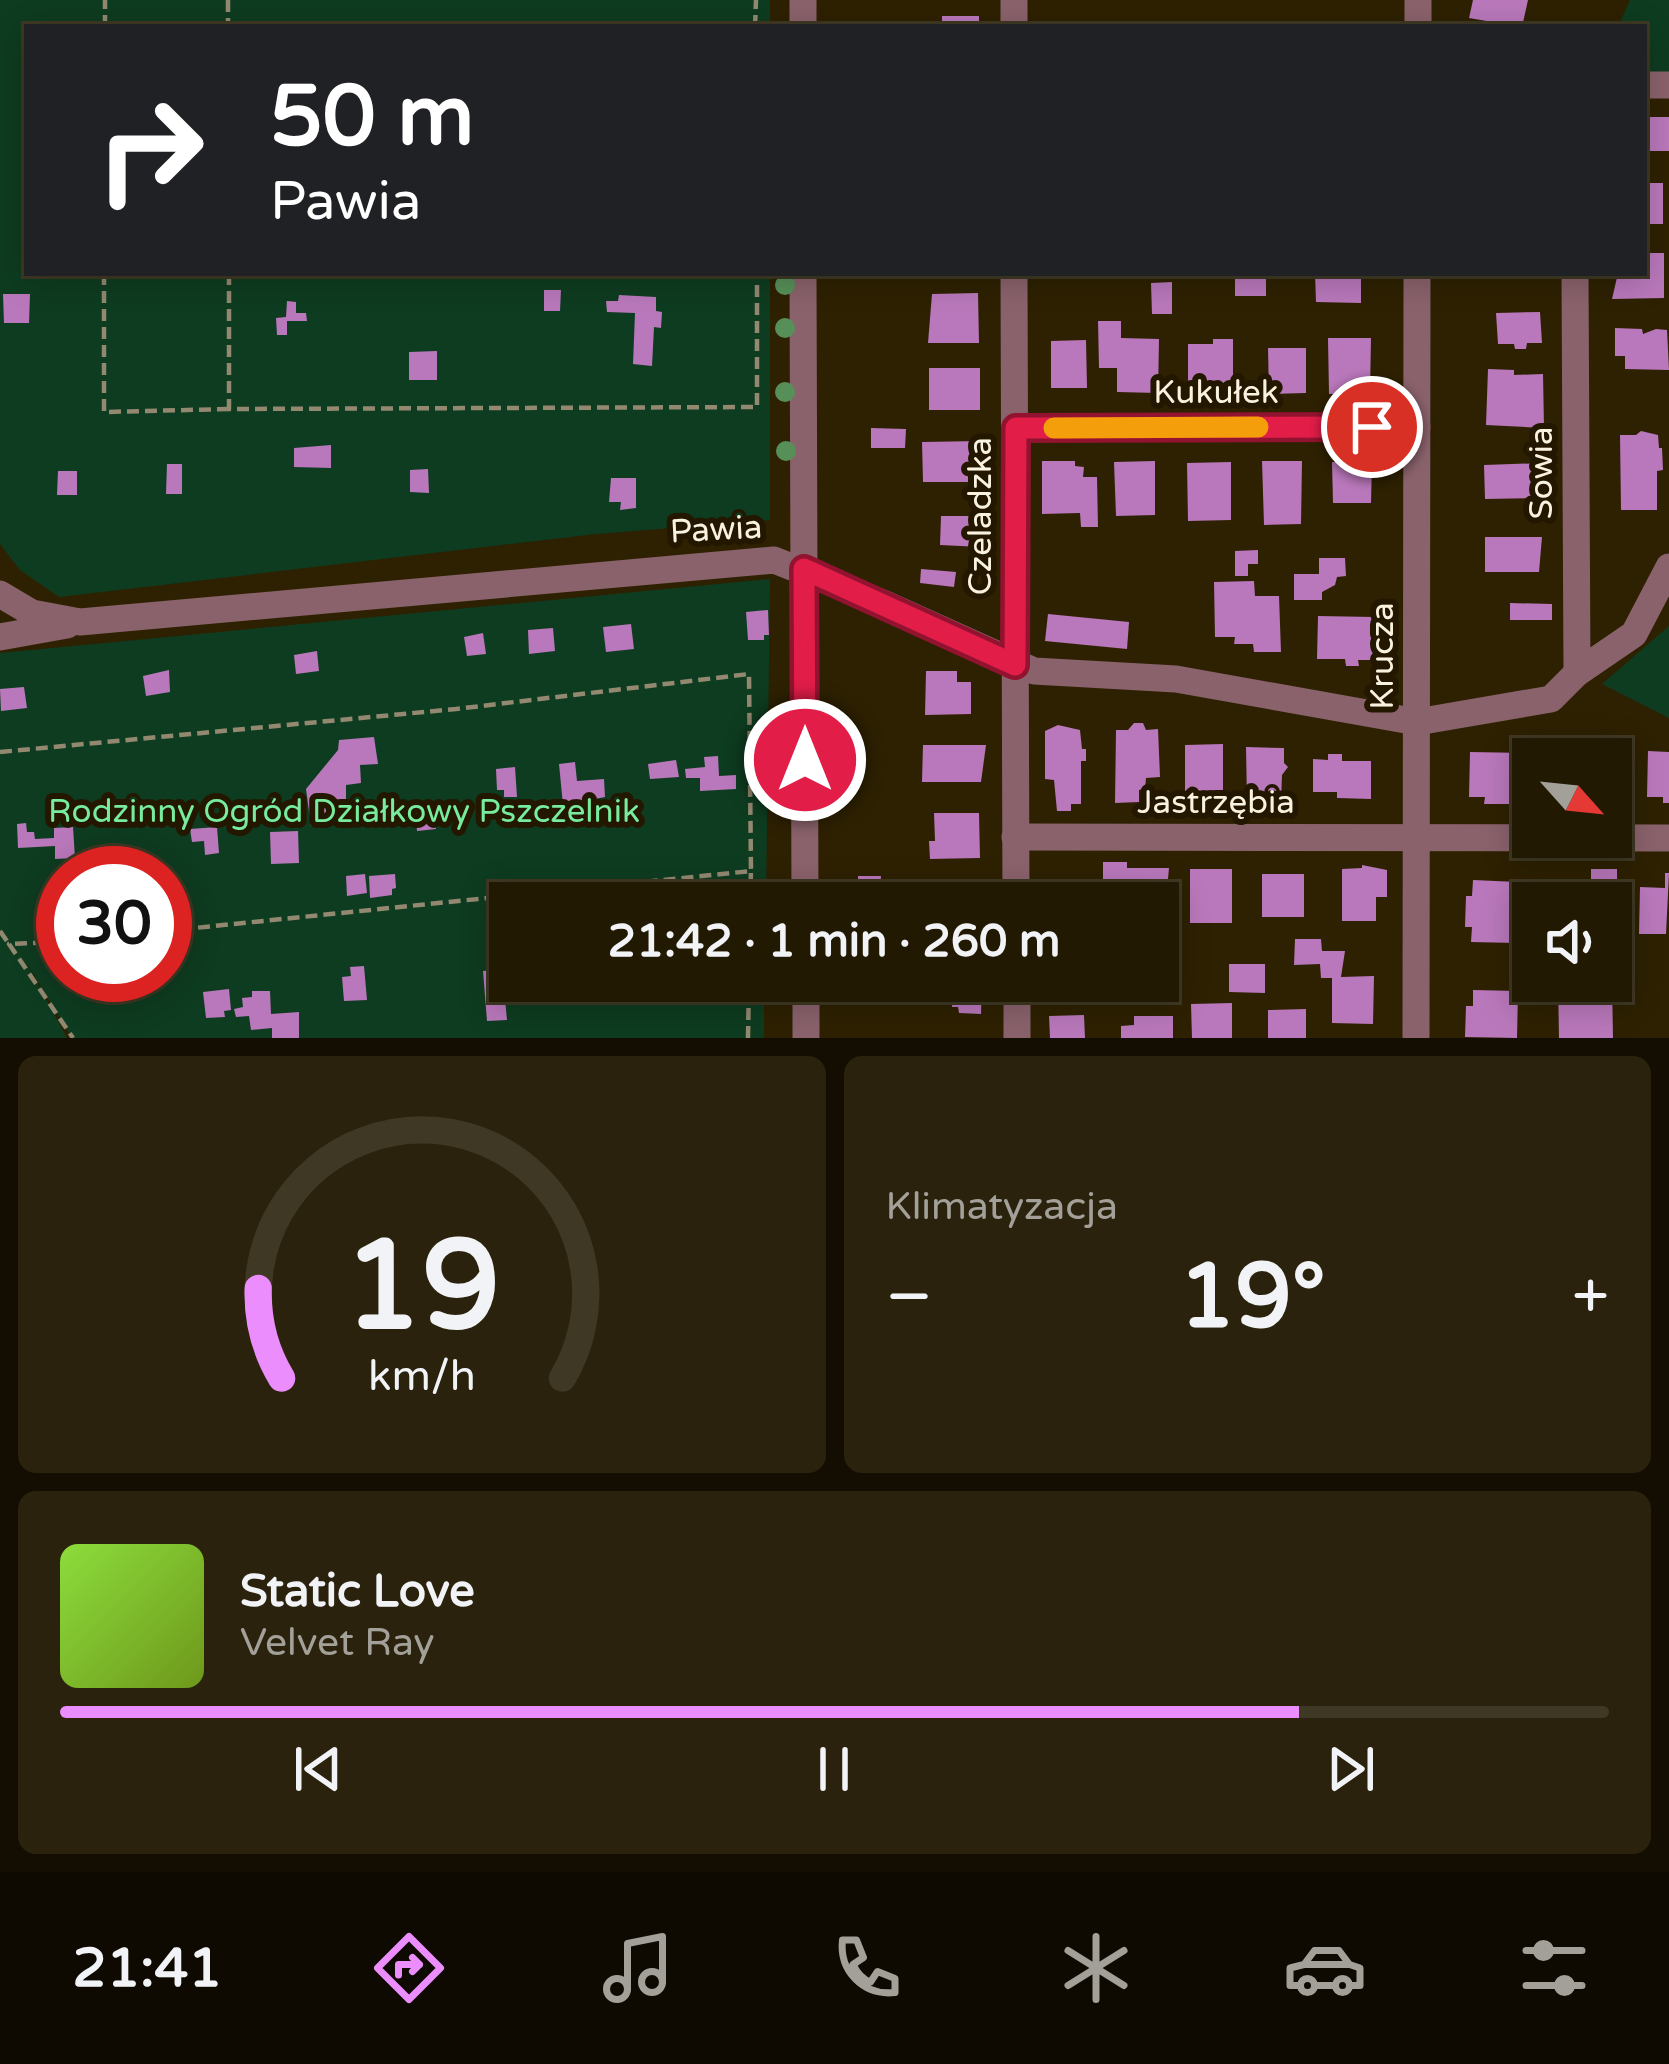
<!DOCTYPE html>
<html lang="pl">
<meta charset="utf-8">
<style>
:root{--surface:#221902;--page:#2a220c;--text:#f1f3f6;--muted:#a2a099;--line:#3f3824;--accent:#eb8dfc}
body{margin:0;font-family:"Varela Round",sans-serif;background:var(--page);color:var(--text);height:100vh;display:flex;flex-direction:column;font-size:45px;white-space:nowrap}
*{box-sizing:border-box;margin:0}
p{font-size:39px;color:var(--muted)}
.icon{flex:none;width:66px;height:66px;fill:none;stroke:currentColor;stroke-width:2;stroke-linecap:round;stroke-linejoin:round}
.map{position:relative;height:1038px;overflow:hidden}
.sheet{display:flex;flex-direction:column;gap:18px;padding:18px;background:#130e01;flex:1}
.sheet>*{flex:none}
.hud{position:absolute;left:24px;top:24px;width:1623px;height:252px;border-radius:0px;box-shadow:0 6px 30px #0003,0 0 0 3px var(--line);background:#202124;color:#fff;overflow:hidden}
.needle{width:78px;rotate:117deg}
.buttons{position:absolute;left:1512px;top:738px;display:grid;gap:24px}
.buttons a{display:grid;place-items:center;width:120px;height:120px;border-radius:0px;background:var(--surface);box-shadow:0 6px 30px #0003,0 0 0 3px var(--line);font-size:60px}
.speed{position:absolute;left:36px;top:846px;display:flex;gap:24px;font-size:60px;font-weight:700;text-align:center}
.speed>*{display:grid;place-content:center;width:156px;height:156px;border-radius:50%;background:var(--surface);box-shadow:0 6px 30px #0003,0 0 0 3px var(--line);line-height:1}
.speed .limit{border:18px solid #d22;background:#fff;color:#111}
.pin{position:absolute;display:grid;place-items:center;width:102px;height:102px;color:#fff;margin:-51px;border:6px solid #fff;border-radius:50%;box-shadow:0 3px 12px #0007}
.me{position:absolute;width:132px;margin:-66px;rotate:0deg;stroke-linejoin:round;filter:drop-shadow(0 0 9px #0008)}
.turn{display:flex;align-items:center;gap:42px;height:252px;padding:0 48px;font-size:54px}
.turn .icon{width:156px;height:156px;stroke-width:2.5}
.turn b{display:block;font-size:84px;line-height:102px}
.big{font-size:90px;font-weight:800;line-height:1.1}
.sheet .card{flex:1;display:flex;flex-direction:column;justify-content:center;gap:18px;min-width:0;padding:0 42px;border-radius:18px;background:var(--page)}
.sheet .dial{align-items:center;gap:0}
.dial svg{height:312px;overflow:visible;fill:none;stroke:var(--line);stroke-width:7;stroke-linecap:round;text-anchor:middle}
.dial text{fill:var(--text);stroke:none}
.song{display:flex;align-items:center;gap:36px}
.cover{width:144px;height:144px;border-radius:18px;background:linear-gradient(135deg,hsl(90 70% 55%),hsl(80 70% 35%))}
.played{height:12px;border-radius:6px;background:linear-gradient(90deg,var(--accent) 80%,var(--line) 80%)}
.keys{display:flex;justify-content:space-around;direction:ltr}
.heat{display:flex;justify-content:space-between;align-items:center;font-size:66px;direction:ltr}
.sheet .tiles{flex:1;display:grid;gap:18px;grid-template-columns:1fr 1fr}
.card:last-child{grid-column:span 2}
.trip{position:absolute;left:489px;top:882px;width:690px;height:120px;border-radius:0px;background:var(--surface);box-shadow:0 6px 30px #0003,0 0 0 3px var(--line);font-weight:800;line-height:120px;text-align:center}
.menu{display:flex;height:192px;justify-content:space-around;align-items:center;background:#0e0a01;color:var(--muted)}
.menu .icon{width:84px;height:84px}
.menu .current{color:var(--accent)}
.menu b{font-size:54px;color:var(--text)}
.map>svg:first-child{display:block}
.green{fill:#0e3c20;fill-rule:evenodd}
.building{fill:#b978bb}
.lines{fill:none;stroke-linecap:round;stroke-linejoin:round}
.path{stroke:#938870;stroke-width:4.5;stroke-dasharray:12 6;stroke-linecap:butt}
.street{stroke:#8a626c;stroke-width:27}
.tree{fill:#569058}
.route-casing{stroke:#92132f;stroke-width:30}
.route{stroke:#e11d48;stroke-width:21}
.slow{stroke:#f59e0b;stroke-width:21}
.labels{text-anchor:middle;stroke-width:12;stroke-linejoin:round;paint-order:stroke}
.street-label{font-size:33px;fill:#faf2e0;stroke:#241700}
.park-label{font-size:33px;fill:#77eb9e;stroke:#241700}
</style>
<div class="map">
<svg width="1669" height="1038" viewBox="0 0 1669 1038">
<rect width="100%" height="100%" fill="#2e2102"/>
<g class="green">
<polygon points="0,0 770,0 770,27 27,27 27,273 770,273 770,520 596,534 59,597 20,570 0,544"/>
<polygon points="1630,0 1669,0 1669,74 1644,75 1644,27 1618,27"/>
<path d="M 770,579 L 766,903 L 510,903 L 510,981 L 764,981 L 764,1038 L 72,1038 L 25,960 L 67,1038 L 0,1038 L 0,653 ZM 63,873 L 165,873 L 165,975 L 63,975 Z"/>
<polygon points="1669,626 1669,718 1602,684"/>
</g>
<g class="building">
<polygon points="1473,0 1528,0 1522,27 1469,18"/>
<rect x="942" y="16" width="37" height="11"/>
<rect x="1644" y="117" width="25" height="34"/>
<rect x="1644" y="183" width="19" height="41"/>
<polygon points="1644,253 1664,253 1664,298 1612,299 1618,273 1644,273"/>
<polygon points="1229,273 1266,273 1266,296 1235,296 1235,279 1229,279"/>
<polygon points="1315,273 1361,278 1361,303 1316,302"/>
<polygon points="1172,282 1172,314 1152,314 1151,283"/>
<polygon points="544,290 561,290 560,311 544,311"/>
<polygon points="978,293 979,343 928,343 932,294"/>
<polygon points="3,294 30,294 29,323 4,323"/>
<polygon points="619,295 656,297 656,311 662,312 661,328 654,327 652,366 633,364 635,313 607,312 606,301 618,301"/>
<polygon points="287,301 296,302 296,313 306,313 307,321 287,321 287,335 277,335 276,318 286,317"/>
<polygon points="1540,312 1542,343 1527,343 1526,349 1515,349 1514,344 1498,344 1496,313"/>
<polygon points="1098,321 1121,321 1121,338 1159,339 1158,393 1117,392 1117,368 1099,368"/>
<polygon points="1615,328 1642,329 1643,334 1656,329 1667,330 1669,370 1625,369 1625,356 1615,356"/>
<polygon points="1328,338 1371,338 1370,393 1329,394"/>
<polygon points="1213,339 1233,339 1233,394 1188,394 1188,344 1213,344"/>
<polygon points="1086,340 1087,388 1051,388 1051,341"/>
<polygon points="1268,348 1306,348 1306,393 1269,394"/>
<polygon points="437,351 437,380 409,380 409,352"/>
<rect x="929" y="368" width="51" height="42"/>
<polygon points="1488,369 1514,370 1514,375 1543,374 1544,428 1486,425"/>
<polygon points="871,428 906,429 905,448 871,448"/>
<polygon points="1641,431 1658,435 1659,448 1662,448 1663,470 1657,471 1657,510 1621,510 1620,435 1636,435"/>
<polygon points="979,441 979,482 923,482 922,442"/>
<polygon points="331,445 331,468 294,467 294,448"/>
<polygon points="1042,461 1075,461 1075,466 1084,467 1083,477 1097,477 1098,527 1081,527 1080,513 1042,514"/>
<polygon points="1155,461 1155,515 1116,516 1114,462"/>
<polygon points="1262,461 1302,461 1301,524 1264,525"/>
<polygon points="1231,462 1231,520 1188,521 1187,463"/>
<polygon points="1332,462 1372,462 1371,503 1333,503"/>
<polygon points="1543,463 1539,498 1485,499 1484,465"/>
<polygon points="167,464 182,464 182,494 166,494"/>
<polygon points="428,469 429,493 410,492 410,470"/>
<polygon points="58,471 77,471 77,495 57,495"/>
<polygon points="611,478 636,478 636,508 620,510 621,502 609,502"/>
<polygon points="941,516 981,516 981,547 940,545"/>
<polygon points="1485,537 1542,537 1539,572 1485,572"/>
<polygon points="1258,550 1258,564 1248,564 1248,576 1235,576 1235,551"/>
<polygon points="1319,558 1345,558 1346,576 1337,577 1335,585 1322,592 1322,600 1294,600 1294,574 1319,574"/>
<polygon points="921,569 956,572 954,587 920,583"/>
<polygon points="1254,581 1255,596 1279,596 1281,652 1254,652 1253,644 1234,644 1235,637 1215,637 1214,582"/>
<polygon points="1510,603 1552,604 1552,620 1510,620"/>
<polygon points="768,610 769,635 764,635 764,640 748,640 746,612"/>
<polygon points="1048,614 1129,622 1127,649 1045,641"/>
<polygon points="1318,616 1374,617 1374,660 1358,660 1359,666 1346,666 1345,659 1317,659"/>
<polygon points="631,624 634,649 606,652 603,627"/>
<polygon points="553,628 555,651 529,654 528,630"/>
<polygon points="483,633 486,654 467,656 464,637"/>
<polygon points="317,651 319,671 296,674 294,655"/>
<polygon points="169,670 170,692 146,696 143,676"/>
<polygon points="926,671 957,671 957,682 971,682 971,714 925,715"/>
<polygon points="24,687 27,708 1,711 0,689"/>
<polygon points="1134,723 1143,723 1146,730 1158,729 1160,777 1146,778 1145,789 1139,790 1139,802 1115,803 1116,730 1128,730"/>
<polygon points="1058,725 1080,730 1082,749 1086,749 1086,761 1081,761 1081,804 1071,804 1071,811 1057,811 1054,780 1045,779 1045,731"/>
<polygon points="374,737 378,764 360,765 361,783 346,785 346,804 328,806 330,824 311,826 306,789 338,750 339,740"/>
<polygon points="1223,744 1223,802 1185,802 1185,745"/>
<polygon points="923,745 986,745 981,782 922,782"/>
<polygon points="1246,747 1284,748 1284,763 1288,767 1282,775 1281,802 1247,801"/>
<polygon points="1559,748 1620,749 1619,794 1611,794 1611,759 1559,759"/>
<polygon points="1648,751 1669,752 1669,803 1663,803 1663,797 1647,797"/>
<polygon points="1470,752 1531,753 1530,798 1516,797 1515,804 1484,804 1485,797 1469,797"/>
<polygon points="1328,754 1342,754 1342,761 1371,761 1371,799 1337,798 1337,792 1313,792 1313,759 1328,760"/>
<polygon points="718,756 719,776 736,775 736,789 700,791 700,778 686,778 685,769 705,767 704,757"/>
<polygon points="676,760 679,777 650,779 648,764"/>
<polygon points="575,762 577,781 604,779 605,797 563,805 559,764"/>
<polygon points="515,767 517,797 504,797 504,790 497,790 496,769"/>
<polygon points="433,804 436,829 417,831 415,806"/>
<polygon points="934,813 979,813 980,858 930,859 929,841 935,841"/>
<polygon points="26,823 27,832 34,832 35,839 54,838 54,828 73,827 75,858 55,859 55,846 18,848 17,824"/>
<polygon points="217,827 219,853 205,855 204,841 192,842 190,829"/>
<polygon points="298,831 299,863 271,864 270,832"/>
<polygon points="1103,862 1127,862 1127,868 1169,868 1164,922 1158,922 1158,903 1117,903 1117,887 1103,887"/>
<polygon points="1362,865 1387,870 1387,897 1376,897 1376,921 1342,921 1342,869 1362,868"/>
<rect x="1190" y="869" width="42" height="54"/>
<polygon points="1591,869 1617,869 1618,957 1611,957 1611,903 1566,903 1566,883 1591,883"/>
<polygon points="1665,873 1669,873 1666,934 1639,934 1640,887 1665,888"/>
<polygon points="365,874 367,893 347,896 346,876"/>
<polygon points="395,874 396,888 392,889 392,895 370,898 369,876"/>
<rect x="1262" y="874" width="42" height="43"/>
<polygon points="858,876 881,876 880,892 890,892 890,903 859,903"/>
<polygon points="1473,880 1518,882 1516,943 1471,942 1472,927 1465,927 1466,896 1472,896"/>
<polygon points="1055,888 1092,888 1092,903 1056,903"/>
<polygon points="927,889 984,890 984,903 927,903"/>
<polygon points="1295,939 1321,939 1322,951 1345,951 1341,977 1374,976 1373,1024 1332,1023 1332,978 1321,978 1320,964 1294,965"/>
<polygon points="1229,964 1265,964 1265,993 1229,992"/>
<polygon points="364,966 367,1000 344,1001 342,977 351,976 350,967"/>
<polygon points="503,969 503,974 510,974 510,981 527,981 528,987 504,989 507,1020 487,1021 483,971"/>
<polygon points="953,981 982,981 981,1014 959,1013 958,1007 952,1007"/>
<polygon points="1558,981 1612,981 1613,1038 1559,1038"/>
<polygon points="229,989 231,1010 224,1011 225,1017 206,1018 203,992"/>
<polygon points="1473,990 1518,991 1517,1038 1465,1037 1466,1006 1473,1006"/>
<polygon points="252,991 270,991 271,1014 299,1012 299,1038 272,1038 272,1028 251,1030 249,1016 236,1017 234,1009 243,1007 242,998 252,997"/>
<polygon points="1232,1003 1232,1038 1192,1038 1191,1004"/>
<polygon points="1306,1009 1306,1038 1268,1038 1268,1010"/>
<polygon points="1084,1015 1085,1038 1050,1038 1049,1016"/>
<polygon points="1134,1016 1173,1016 1173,1038 1121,1038 1121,1026 1134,1025"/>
</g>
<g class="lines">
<g class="path">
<polyline points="228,0 228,27"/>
<polyline points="105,27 105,0"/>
<polyline points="755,27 756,0"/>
<polyline points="104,273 104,412 229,409"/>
<polyline points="229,273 229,409 757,407 757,273"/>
<polyline points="0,752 456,709 749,674 751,871 165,931"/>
<polyline points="750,903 751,871"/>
<polyline points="0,931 9,944"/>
<polyline points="63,942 9,944 73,1038"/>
<polyline points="748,1038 749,981"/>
</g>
<g class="street">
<polyline points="1418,0 1418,27"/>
<polyline points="803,27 803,0"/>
<polyline points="1014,27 1014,0"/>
<polyline points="1644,85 1669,85"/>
<polyline points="803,273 805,903"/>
<polyline points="1014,273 1016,903"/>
<polyline points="1575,273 1577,673"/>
<polyline points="1016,428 1417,427"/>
<polyline points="0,594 32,613 80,622 774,560 883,603 1034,671 1176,679 1417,722 1551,699 1577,673 1634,634 1669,567"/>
<polyline points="0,637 67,625"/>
<polyline points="1015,837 1669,838"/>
<polyline points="806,981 806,1038"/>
<polyline points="1017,981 1017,1038"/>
<polyline points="1416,1038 1417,273"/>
</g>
</g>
<g class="tree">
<circle cx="785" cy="285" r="10"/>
<circle cx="785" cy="328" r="10"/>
<circle cx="785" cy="392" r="10"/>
<circle cx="786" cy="451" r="10"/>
</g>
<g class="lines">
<g class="route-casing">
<polyline id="route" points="805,760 804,569 1015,665 1016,428 1372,427"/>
</g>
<use href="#route" class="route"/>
<polyline class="slow" points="1054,428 1258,427"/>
</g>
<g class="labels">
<g class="street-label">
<text x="1216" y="403">Kukułek</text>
<text transform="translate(1540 473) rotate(-90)" y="12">Sowia</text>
<text transform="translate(979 516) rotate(-90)" y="12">Czeladzka</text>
<text transform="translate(716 528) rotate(-3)" y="12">Pawia</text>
<text transform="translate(1381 656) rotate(-90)" y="12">Krucza</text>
<text x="1216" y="813">Jastrzębia</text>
</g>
<g class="park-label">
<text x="344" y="822">Rodzinny Ogród Działkowy Pszczelnik</text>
</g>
</g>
</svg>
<div class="buttons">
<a><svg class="needle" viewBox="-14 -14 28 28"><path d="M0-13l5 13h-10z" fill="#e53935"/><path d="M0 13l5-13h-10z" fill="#a2a099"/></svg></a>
<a><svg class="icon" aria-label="sound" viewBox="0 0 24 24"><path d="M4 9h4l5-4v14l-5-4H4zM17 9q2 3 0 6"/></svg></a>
</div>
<div class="speed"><div class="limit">30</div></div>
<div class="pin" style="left:1372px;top:427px;background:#d93025"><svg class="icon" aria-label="arrive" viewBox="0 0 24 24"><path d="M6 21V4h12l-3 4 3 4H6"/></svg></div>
<svg class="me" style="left:805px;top:760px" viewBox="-20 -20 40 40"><circle r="17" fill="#e11d48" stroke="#fff" stroke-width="3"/><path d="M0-11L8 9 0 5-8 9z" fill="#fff"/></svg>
<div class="trip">21:42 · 1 min · 260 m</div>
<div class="hud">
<div class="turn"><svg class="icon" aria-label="right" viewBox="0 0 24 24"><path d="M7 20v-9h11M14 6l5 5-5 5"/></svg><div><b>50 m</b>Pawia</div></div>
</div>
</div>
<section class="sheet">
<div class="tiles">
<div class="card dial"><svg viewBox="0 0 100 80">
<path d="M14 69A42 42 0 1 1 86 69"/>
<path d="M14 69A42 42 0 0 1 8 46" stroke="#eb8dfc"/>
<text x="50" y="56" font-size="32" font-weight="700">19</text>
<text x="50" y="72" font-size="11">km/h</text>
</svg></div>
<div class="card"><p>Klimatyzacja</p>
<div class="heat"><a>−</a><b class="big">19°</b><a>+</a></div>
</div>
<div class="card">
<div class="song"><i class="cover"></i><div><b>Static Love</b><p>Velvet Ray</p></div></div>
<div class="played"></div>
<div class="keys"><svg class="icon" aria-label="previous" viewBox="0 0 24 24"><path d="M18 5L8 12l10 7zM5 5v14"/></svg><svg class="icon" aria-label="pause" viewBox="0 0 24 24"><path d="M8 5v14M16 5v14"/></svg><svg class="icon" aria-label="next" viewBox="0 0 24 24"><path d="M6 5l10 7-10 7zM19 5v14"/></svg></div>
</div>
</div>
</section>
<nav class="menu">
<b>21:41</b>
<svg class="icon current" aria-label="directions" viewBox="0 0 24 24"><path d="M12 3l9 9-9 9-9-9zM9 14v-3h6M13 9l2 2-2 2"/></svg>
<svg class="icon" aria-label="music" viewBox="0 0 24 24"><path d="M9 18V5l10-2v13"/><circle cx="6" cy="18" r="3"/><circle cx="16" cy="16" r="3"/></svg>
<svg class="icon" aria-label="phone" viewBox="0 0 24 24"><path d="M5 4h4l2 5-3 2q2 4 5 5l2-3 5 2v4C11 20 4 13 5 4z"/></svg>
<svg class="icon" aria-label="climate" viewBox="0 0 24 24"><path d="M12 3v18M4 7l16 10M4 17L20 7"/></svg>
<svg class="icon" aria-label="car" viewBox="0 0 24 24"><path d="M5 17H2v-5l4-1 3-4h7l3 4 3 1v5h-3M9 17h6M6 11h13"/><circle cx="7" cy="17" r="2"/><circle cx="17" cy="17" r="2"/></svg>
<svg class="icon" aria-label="filters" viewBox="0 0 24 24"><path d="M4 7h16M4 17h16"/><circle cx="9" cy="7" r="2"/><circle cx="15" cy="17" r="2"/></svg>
</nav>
